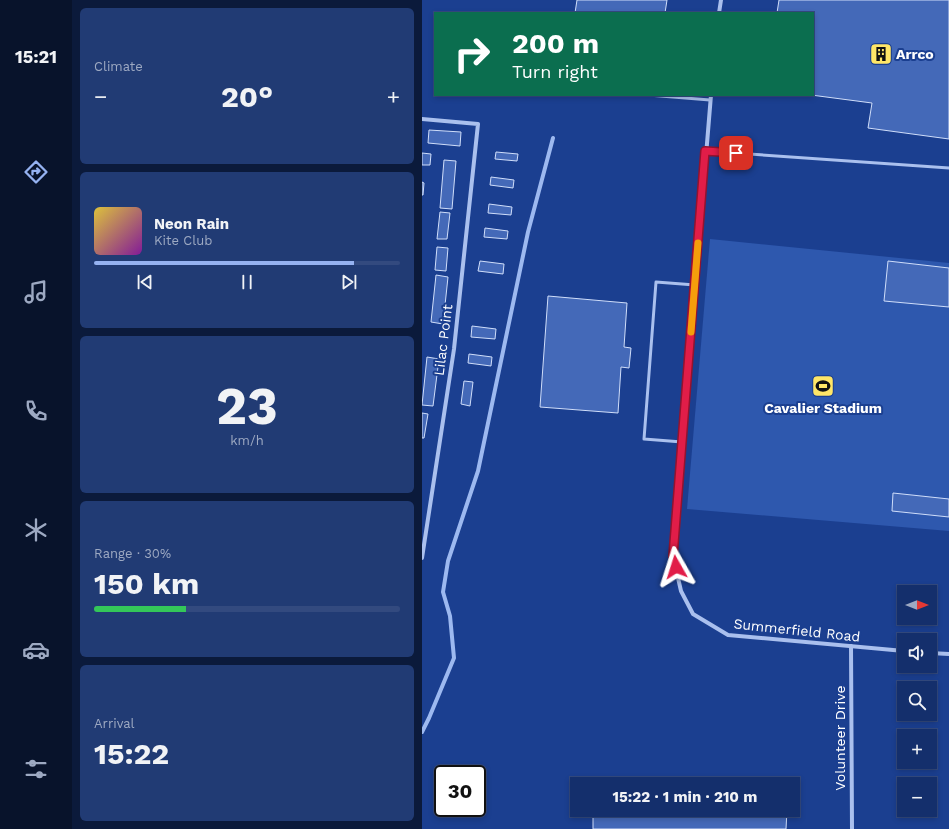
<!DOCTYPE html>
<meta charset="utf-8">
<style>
:root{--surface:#142f6c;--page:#213b74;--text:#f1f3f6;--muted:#9da9c2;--line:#334a7f;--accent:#95b2f1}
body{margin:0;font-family:"Work Sans",sans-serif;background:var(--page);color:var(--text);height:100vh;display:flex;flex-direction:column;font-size:15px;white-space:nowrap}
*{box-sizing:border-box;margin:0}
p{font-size:13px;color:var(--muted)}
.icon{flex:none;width:22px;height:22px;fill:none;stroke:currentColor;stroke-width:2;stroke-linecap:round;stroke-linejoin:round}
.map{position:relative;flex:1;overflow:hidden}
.panel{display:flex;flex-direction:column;gap:8px;padding:8px;background:#0b1a3b;width:350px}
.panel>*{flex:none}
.top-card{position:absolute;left:12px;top:12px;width:380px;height:84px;border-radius:0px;box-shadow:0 2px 6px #0003,0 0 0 1px var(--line);background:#0b6e4f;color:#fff;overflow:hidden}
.needle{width:26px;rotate:90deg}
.buttons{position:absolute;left:475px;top:585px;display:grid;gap:8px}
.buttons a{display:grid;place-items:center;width:40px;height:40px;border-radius:0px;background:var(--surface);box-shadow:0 2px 6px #0003,0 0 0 1px var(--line);font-size:20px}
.speed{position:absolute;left:12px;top:765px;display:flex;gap:8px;font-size:20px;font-weight:700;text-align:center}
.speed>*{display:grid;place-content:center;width:52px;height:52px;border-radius:50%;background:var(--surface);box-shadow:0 2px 6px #0003,0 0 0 1px var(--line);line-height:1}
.speed .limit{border:2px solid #111;border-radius:6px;background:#fff;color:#111}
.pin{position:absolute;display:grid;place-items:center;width:34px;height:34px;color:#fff;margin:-17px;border-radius:8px;box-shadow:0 2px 6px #0006}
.me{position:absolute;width:44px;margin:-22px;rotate:354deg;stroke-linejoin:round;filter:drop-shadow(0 0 3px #0008)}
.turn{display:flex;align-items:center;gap:14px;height:84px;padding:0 12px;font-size:18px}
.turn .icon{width:52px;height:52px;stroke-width:2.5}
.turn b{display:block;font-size:28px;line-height:34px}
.big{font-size:30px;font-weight:700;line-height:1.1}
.panel .card{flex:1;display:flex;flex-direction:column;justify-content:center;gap:6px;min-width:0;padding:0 14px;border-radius:6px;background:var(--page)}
.panel .dial{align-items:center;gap:0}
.dial b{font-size:52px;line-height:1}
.song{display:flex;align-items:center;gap:12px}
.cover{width:48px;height:48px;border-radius:6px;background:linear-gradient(135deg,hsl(50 70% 55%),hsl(290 70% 35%))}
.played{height:4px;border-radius:2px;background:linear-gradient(90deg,var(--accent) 85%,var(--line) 85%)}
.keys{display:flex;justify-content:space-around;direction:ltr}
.heat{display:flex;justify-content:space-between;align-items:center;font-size:22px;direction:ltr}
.charge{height:6px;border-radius:3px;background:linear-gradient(90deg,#34c759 30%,var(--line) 0)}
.trip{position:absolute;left:148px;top:777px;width:230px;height:40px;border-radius:0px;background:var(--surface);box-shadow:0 2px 6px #0003,0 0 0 1px var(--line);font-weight:700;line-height:40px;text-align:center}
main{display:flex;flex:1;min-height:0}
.tab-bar{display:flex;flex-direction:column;width:72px;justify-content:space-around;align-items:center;background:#08132b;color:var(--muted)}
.tab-bar .icon{width:28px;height:28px}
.tab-bar .selected{color:var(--accent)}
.tab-bar b{font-size:18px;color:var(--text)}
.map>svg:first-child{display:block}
.green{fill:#2e58ae}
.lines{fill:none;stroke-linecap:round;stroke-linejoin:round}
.stream{stroke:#9db9f0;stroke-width:4}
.building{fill:#4469b8;stroke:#d0defa}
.lane{stroke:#aac0ee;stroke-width:3}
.street{stroke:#aac0ee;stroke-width:4}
.route-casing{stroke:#92132f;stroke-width:10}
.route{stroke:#e11d48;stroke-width:7}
.slow{stroke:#f59e0b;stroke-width:7}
.labels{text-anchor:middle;stroke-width:4;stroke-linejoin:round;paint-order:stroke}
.poi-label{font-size:14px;font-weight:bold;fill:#fff;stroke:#1b3f90;text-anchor:start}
.street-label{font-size:14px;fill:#fff;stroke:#1b3f90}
</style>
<main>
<nav class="tab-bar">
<b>15:21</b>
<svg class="icon selected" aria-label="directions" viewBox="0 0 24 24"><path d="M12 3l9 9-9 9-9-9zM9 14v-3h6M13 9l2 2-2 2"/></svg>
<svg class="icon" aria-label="music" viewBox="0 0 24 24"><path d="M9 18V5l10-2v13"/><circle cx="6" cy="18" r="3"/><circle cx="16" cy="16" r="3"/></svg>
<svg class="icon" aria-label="phone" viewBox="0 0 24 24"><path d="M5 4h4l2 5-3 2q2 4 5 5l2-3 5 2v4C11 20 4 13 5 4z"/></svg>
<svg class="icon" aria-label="climate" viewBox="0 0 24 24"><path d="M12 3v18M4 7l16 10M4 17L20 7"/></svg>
<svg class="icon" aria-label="car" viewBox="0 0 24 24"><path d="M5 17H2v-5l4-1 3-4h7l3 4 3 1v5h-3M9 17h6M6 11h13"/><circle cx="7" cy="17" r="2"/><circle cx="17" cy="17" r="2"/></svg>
<svg class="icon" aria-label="filters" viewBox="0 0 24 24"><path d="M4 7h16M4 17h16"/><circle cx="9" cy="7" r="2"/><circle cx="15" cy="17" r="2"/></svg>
</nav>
<section class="panel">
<div class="card"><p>Climate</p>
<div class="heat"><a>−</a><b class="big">20°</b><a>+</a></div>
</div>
<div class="card">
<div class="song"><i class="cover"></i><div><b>Neon Rain</b><p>Kite Club</p></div></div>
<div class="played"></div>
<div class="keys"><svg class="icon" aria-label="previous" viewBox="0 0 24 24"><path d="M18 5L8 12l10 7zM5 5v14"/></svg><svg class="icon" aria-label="pause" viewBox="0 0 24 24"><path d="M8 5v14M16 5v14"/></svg><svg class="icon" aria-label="next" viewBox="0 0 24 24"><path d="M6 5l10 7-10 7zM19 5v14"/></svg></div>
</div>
<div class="card dial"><b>23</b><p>km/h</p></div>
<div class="card"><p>Range · 30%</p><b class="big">150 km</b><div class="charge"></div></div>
<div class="card"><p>Arrival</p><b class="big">15:22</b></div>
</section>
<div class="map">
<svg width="527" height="829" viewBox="0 0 527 829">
<rect width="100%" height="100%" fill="#1b3f90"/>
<polygon class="green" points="288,239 527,263 527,531 265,509"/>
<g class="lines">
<polyline class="stream" points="0,732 7,718 32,658 28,616 21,592 26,561 56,471 106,232 131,138"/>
</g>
<g class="building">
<polygon points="155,0 245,0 243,13 153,13"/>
<polygon points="357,0 527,0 527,139 446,128 450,103 389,95 391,95 391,13 355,13"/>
<polygon points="7,130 39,132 38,146 6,143"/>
<polygon points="74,152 96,154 95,161 73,159"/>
<polygon points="0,153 9,154 8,165 0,165"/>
<polygon points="22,160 34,161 30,209 18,208"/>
<polygon points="69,177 92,180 91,188 68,185"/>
<polygon points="0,182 2,183 1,195 0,195"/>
<polygon points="67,204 90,207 89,215 66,213"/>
<polygon points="18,212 28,213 25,239 15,239"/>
<polygon points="63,228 86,231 85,239 62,237"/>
<polygon points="15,247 26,248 24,271 13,270"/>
<polygon points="58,261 82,264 81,274 56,271"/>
<polygon points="466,261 527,268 527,307 462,301"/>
<polygon points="14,275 26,277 21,324 9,322"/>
<polygon points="126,296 205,303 202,347 209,348 207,368 199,367 196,413 118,407"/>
<polygon points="50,326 74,329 73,339 49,337"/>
<polygon points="47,354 70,357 69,366 46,363"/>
<polygon points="5,357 17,359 11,406 0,405"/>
<polygon points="42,381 51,382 48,406 39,404"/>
<polygon points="0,413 6,414 2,438 0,438"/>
<polygon points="471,493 527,499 527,517 470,511"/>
<polygon points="171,810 365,810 364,829 171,829"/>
</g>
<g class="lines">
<g class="lane">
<polyline points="226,95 288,100"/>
<polyline points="283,151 527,168"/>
<polyline points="260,442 222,439 234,282 273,285"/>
</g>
<g class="street">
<polyline points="297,13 299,0"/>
<polyline points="289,95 251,556 259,591 271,614 306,635 482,651"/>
<polyline points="0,119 56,124 32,349 0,558"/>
<polyline points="429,646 430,829"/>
<polyline points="508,653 527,654"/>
</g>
</g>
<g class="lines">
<g class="route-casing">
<polyline id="route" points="254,567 251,556 283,151 314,153"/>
</g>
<use href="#route" class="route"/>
<polyline class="slow" points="269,332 276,243"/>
</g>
<defs>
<g id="building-square" transform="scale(1.15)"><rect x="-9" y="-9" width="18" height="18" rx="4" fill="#ffe667" stroke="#1b3f90"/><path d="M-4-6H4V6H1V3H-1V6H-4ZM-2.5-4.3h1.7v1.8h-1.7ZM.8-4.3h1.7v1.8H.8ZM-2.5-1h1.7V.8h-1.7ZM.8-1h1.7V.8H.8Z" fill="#111"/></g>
<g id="stadium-square" transform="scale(1.15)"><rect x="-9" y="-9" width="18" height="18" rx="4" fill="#ffe667" stroke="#1b3f90"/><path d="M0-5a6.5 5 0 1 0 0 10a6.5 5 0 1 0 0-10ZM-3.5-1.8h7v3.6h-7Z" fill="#111"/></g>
</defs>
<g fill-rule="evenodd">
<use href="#building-square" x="459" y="54"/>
<use href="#stadium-square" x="401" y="386"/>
</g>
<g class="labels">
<g class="poi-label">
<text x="474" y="59">Arrco</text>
<text x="401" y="413" text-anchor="middle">Cavalier Stadium</text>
</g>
<g class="street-label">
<text transform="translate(21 340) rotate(-83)" y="5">Lilac Point</text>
<text transform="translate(375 630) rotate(6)" y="5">Summerfield Road</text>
<text transform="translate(418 738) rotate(-90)" y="5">Volunteer Drive</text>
</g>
</g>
</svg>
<div class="buttons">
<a><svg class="needle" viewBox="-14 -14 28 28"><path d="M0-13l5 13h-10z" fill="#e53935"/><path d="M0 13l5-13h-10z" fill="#9da9c2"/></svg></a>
<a><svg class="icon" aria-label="sound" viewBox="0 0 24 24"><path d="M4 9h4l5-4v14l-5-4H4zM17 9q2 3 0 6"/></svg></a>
<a><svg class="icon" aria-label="search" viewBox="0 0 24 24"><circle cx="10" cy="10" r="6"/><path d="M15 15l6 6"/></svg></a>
<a>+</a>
<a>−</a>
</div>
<div class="speed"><div class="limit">30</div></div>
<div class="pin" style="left:314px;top:153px;background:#d93025"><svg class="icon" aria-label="arrive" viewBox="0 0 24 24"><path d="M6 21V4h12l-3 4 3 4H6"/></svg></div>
<svg class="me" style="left:254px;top:567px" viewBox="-20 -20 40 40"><path d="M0-17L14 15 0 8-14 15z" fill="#e11d48" stroke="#fff" stroke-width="4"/></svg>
<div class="trip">15:22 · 1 min · 210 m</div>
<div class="top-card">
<div class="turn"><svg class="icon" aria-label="right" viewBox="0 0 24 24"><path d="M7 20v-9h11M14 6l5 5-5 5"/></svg><div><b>200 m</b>Turn right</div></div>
</div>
</div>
</main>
